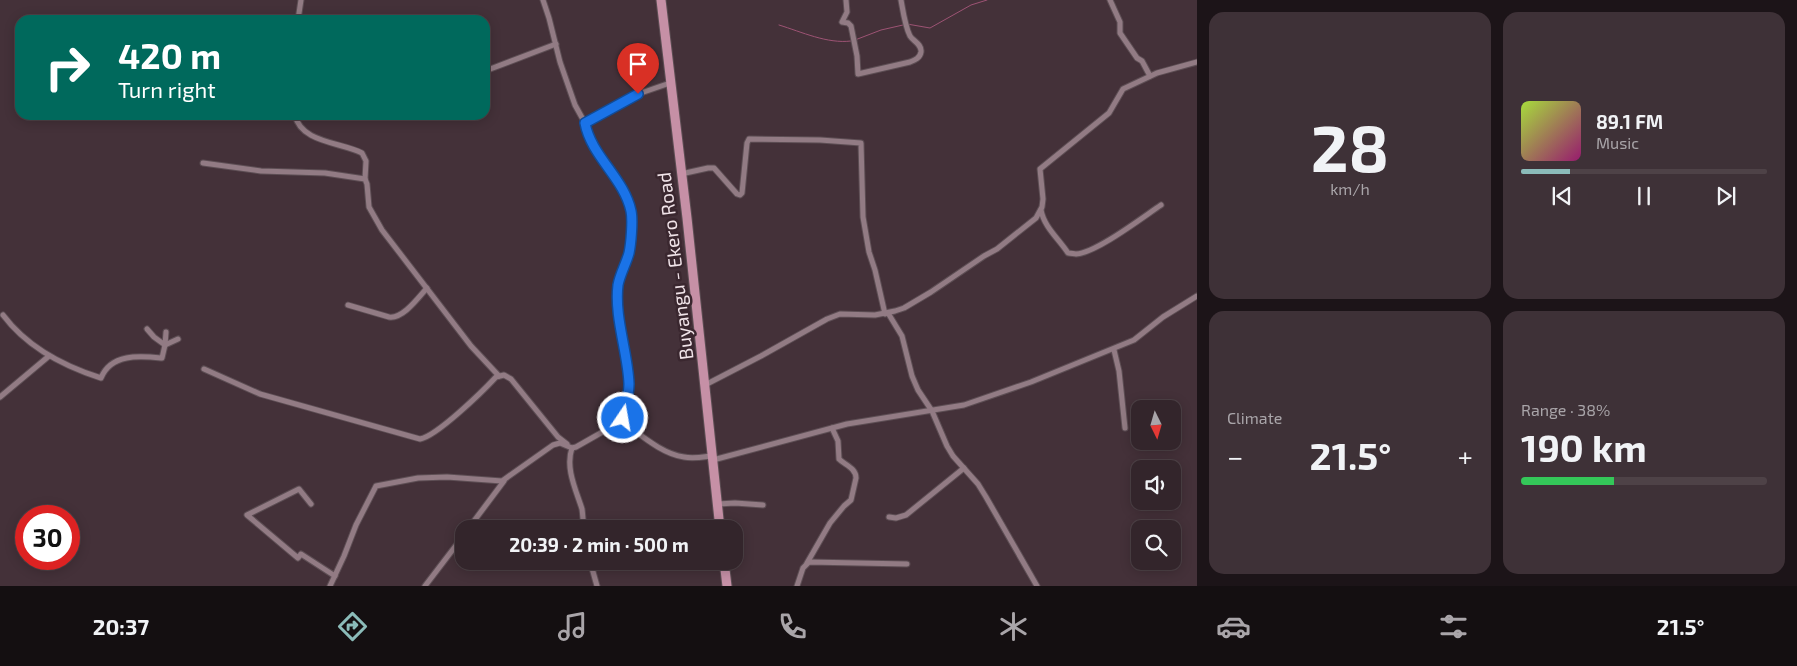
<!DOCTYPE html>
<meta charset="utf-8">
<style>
:root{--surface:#33252b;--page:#3e3137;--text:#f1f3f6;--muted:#a9a5a9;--line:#4e4247;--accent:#8bbbb9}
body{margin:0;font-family:"Exo 2",sans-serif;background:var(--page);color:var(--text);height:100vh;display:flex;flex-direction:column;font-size:19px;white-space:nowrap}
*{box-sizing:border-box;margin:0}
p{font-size:16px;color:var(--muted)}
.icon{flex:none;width:28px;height:28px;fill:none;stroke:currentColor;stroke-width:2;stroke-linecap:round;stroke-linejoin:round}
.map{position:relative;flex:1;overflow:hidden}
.details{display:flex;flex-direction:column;gap:12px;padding:12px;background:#1c1418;width:600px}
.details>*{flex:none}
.guide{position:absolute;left:15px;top:15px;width:475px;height:105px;border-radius:15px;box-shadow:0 2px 12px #0003,0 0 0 1px var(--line);background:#00695c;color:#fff;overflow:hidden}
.needle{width:32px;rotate:175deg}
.tools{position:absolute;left:1131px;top:400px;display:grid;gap:10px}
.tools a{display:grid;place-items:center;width:50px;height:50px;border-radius:10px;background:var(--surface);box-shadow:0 2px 12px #0003,0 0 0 1px var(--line);font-size:25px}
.speed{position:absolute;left:15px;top:505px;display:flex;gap:10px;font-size:25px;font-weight:700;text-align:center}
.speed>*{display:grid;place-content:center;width:65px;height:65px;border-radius:50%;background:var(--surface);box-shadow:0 2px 12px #0003,0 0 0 1px var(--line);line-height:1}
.speed .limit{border:8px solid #d22;background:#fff;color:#111}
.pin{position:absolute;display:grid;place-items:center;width:42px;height:42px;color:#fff;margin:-51px -21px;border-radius:50% 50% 50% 0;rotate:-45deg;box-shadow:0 0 5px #0007}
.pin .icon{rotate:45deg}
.me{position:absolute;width:55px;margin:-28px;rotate:12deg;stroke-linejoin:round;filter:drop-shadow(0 0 4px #0008)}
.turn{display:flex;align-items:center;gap:18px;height:105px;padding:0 20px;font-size:22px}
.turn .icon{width:65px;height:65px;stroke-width:2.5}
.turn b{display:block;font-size:35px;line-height:42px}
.big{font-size:38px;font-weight:700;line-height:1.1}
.details .card{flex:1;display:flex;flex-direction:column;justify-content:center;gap:8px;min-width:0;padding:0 18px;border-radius:15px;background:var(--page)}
.details .dial{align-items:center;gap:0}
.dial b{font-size:65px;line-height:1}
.song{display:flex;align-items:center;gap:15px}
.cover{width:60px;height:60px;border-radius:8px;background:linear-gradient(135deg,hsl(80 70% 55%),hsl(320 70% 35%))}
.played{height:5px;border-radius:2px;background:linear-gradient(90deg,var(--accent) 20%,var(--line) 20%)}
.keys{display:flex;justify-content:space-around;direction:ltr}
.heat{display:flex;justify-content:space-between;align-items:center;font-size:28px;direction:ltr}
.charge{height:8px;border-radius:4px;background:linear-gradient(90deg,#34c759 38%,var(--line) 0)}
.details .tiles{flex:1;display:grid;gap:12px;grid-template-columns:repeat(2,1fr)}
.trip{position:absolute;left:455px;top:520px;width:288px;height:50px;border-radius:15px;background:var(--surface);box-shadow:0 2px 12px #0003,0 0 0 1px var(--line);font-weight:700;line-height:50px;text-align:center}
.dock{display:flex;height:80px;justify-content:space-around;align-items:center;background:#140f11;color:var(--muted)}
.dock .icon{width:35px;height:35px}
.dock .current{color:var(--accent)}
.dock b{font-size:22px;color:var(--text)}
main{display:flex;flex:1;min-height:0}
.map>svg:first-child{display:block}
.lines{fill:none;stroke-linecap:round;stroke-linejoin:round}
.stream{stroke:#9d5374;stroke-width:1}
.street-casing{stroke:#5d4e54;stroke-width:7}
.primary-casing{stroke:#5d4e54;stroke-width:11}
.street{stroke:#927b84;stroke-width:5}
.primary{stroke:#c690a6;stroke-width:9}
.route-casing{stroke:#114b97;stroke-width:12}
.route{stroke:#1a73e8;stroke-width:9}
.labels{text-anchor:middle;stroke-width:5;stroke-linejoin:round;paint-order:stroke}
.street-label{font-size:19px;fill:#f0e3e8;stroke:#3a272f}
</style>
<main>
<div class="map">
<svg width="1197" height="586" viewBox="0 0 1197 586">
<rect width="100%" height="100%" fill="#443139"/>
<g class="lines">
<g class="stream">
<polyline points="907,24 930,28 971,5 987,0"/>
<path d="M 779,25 C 802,32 827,44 851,41"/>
<polyline points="855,40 881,30 903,25"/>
</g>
<g class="street-casing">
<g id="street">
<polyline points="543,0 549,18 560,62 575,105 585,123 589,136 606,166 622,189 631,210 630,250 618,287 620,321 629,384 624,423"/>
<path d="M 846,0 L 847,12 L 842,22 L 848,23 L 851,26 L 857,56 L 858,74 L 910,62 C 915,60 920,58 921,52 C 922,44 913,41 910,36 C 905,26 903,11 901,0"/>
<polyline points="1110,0 1120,22 1120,33 1137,58 1142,61 1150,76"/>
<polyline points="298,20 301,0"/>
<polyline points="485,71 556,44"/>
<path d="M 295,115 C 301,143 341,142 362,153 L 366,161 L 365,179"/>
<polyline points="585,123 638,94 670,83"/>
<polyline points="203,163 261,171 325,173 365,179 367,184 369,207 382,230 471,346 499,376"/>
<polyline points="681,174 708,168 714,168 737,194 740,195 742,193 747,143 749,139 820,140 861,143 863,217 869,252 875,270 885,314"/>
<path d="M 1041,210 C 1044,227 1059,239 1068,253 C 1071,253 1074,254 1076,254 C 1096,253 1143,217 1161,205"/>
<path d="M 348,305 L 389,317 C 403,319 418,298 427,288"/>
<polyline points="888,313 902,336 912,376 918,390 932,411 947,446 953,456 978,484 986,497 1037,586"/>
<path d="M 3,315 C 27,347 63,366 101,378 C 111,353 140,356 162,358 L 165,345 L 166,332"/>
<polyline points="147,329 154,337 165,345"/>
<polyline points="165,345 178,339"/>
<polyline points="1114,350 1119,371 1125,428"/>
<path d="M 204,369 L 260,394 L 420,439 C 437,436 483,391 496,377 L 504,375 L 511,379 L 558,437 L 567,444"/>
<polyline points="705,385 761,356 827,319 840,314 875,315 895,311 904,308 931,292 984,256 997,249 1036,218 1042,207 1043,199 1040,169 1109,113 1123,89 1157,73 1197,62"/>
<polyline points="0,397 49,356"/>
<path d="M 572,448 C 565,468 576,490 582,509 C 583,516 583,522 584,529"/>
<polyline points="713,460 847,424 964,405 1031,382 1134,340 1163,317 1197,296"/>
<polyline points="311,504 299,489 247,515 298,558 301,554 335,576"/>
<polyline points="718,504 735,503 763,505"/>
<polyline points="889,517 896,518 906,515 964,468"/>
<polyline points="468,529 504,481"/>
<polyline points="590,561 597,586"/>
<path d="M 807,563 L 830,523 L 844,506 L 851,500 L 856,478 C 856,468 845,465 839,459 L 838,441 L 832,428"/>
<path d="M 330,586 L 344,556 L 356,525 L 376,486 L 418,478 L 447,477 L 502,481 L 553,445 L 560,443 L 572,448 L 576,447 L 620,422 L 624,423 C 641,435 662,454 684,457 C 693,459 703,457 711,456"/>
<polyline points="425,586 464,535"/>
<polyline points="797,586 803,568 809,562 907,564"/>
</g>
</g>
<g class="primary-casing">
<g id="primary">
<polyline points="661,0 687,218 720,529"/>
<polyline points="724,561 727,586"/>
</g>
</g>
<use href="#street" class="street"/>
<use href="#primary" class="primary"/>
</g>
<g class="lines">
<g class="route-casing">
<path id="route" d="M 623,418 C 625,407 629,396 629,384 C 628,353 614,317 618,285 C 620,274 626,264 629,253 C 631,244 633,220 631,211 C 624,178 591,156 585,123 L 638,94"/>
</g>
<use href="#route" class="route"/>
</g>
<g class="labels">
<g class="street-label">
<text transform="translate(675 266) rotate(-97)" y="7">Buyangu - Ekero Road</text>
</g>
</g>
</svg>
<div class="tools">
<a><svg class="needle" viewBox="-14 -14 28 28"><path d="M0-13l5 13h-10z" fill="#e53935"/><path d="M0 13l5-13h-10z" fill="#a9a5a9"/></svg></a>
<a><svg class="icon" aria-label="sound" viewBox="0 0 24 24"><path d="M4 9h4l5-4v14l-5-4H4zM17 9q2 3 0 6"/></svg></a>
<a><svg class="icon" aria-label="search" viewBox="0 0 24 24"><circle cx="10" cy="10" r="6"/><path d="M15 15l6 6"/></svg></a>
</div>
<div class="speed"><div class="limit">30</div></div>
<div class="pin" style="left:638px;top:94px;background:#d93025"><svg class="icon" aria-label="arrive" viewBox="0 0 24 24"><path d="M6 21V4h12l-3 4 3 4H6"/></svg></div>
<svg class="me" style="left:623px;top:418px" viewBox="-20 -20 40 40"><circle r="17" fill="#1a73e8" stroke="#fff" stroke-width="3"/><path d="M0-11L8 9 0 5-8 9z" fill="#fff"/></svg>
<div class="trip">20:39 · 2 min · 500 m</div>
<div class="guide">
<div class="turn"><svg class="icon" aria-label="right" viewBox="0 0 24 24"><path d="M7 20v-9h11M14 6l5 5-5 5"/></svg><div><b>420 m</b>Turn right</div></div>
</div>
</div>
<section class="details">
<div class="tiles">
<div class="card dial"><b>28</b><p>km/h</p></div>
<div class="card">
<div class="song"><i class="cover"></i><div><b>89.1 FM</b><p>Music</p></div></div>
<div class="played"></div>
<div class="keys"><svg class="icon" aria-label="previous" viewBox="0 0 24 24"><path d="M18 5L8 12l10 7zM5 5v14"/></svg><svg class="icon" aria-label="pause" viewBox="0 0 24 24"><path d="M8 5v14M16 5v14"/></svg><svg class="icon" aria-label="next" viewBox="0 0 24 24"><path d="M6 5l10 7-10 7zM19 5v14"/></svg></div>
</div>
<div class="card"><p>Climate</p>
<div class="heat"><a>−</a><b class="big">21.5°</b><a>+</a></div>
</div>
<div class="card"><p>Range · 38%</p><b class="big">190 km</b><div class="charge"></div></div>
</div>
</section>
</main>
<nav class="dock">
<b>20:37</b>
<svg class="icon current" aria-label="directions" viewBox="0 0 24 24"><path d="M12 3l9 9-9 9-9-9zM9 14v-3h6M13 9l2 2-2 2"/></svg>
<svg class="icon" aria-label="music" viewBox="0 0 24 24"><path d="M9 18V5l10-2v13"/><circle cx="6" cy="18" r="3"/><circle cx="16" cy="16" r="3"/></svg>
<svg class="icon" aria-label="phone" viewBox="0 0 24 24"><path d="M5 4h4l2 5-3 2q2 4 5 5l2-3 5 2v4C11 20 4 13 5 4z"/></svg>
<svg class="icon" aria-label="climate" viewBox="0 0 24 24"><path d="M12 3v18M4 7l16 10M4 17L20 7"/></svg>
<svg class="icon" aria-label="car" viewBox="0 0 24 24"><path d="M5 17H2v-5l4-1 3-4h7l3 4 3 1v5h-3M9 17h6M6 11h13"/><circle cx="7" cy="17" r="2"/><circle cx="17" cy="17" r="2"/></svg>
<svg class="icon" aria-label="filters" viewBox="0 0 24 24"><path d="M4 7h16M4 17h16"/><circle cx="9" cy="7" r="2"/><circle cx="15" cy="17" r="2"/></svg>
<b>21.5°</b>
</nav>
